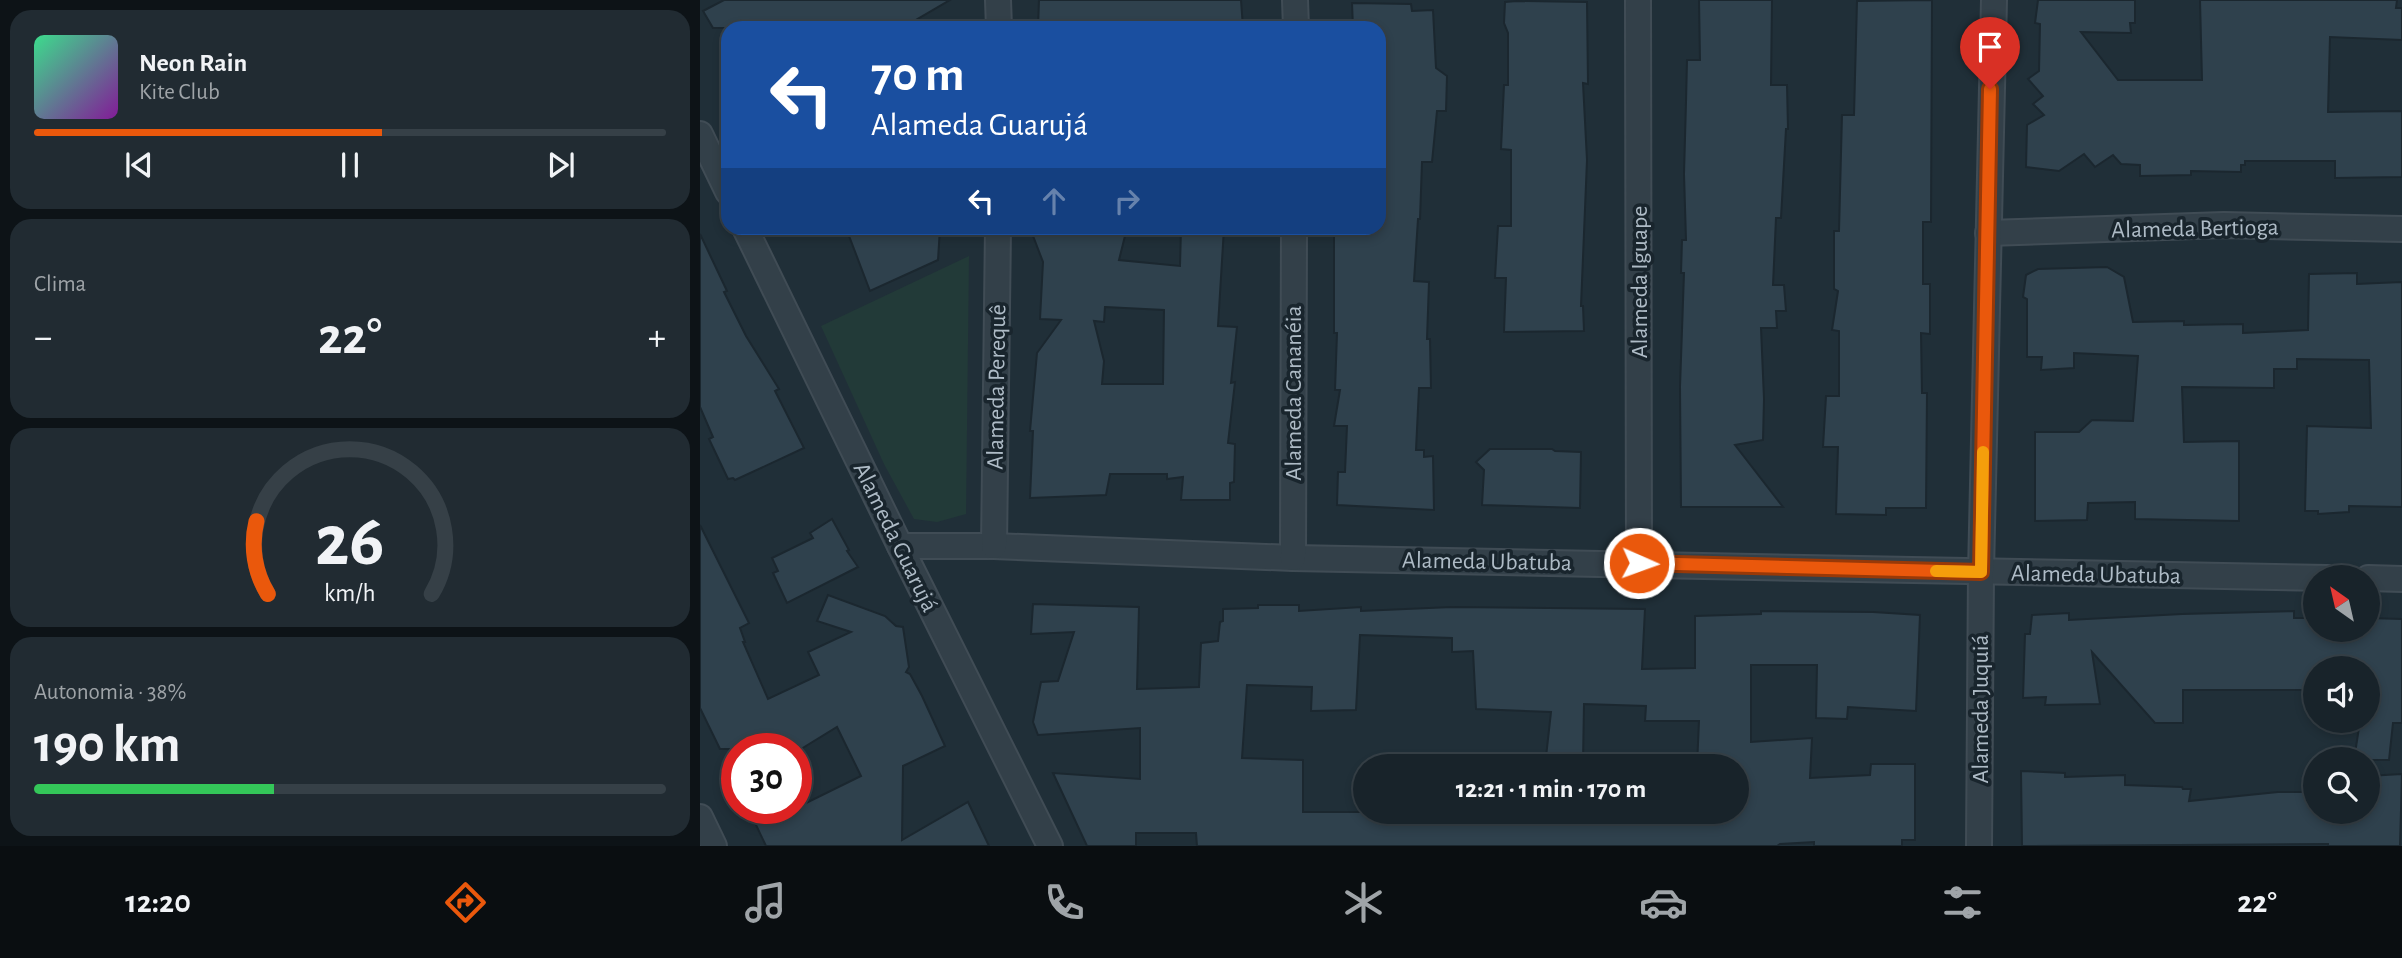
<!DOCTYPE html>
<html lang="pt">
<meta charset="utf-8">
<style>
:root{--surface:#18232a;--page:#212b32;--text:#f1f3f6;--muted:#9fa4a8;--line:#364047;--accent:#ea580c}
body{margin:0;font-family:"Alegreya Sans",sans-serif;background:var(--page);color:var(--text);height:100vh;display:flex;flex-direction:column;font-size:26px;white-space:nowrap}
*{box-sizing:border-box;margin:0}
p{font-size:23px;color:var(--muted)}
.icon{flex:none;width:38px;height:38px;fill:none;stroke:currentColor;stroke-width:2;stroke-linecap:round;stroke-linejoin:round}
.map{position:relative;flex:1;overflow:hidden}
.details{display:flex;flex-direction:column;gap:10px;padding:10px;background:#0d1317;width:700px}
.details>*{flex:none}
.top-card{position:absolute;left:21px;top:21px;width:665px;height:214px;border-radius:21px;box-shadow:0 4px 10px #0003,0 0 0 2px var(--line);background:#1a4fa0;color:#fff;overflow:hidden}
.needle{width:46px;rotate:326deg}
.controls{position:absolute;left:1603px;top:565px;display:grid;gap:14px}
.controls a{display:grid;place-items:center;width:77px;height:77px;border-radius:50%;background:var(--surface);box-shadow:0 4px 10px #0003,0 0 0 2px var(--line);font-size:35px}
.speed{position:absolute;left:21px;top:733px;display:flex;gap:14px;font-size:35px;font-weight:700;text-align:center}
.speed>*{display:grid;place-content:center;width:91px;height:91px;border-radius:50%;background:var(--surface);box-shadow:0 4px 10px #0003,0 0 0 2px var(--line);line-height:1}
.speed .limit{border:10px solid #d22;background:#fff;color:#111}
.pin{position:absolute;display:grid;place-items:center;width:60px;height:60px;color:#fff;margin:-72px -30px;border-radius:50% 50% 50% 0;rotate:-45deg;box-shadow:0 0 7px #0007}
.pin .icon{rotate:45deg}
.me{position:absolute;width:77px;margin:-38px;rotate:92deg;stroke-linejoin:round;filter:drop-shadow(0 0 5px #0008)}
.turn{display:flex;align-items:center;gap:24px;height:147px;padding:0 35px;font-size:32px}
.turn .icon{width:91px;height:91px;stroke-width:2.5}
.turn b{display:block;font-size:49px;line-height:60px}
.lanes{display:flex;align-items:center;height:66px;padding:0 35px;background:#0003;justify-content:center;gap:35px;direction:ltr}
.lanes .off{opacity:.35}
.big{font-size:52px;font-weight:700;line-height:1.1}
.details .tile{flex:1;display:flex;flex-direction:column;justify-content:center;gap:10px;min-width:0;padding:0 24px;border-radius:21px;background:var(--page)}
.details .dial{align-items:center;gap:0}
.dial svg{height:182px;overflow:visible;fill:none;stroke:var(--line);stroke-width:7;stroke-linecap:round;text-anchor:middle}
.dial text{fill:var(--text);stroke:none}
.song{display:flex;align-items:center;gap:21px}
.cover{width:84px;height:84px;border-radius:10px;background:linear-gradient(135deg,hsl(150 70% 55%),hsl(290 70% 35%))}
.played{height:7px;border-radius:4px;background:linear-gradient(90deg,var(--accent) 55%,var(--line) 55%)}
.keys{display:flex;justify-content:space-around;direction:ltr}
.heat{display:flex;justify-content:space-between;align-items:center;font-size:38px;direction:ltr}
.charge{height:10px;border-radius:5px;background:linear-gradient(90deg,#34c759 38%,var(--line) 0)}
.trip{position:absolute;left:653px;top:754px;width:396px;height:70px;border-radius:35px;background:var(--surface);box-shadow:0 4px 10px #0003,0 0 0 2px var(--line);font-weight:700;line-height:70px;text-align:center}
.tab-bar{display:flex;height:112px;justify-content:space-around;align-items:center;background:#0a0e11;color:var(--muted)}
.tab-bar .icon{width:49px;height:49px}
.tab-bar .on{color:var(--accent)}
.tab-bar b{font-size:32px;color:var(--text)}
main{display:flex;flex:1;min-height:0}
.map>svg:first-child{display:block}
.green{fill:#223a38}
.building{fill:#2f414d;stroke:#1b272f;stroke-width:2;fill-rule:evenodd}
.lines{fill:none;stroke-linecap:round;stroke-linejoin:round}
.minor-casing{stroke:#404c55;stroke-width:28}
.minor{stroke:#334049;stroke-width:24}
.route-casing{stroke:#983908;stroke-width:18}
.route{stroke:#ea580c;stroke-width:12}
.slow{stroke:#f59e0b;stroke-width:12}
.labels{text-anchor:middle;stroke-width:7;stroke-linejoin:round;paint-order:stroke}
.street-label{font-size:24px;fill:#aebbc6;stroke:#19252d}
</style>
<main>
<section class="details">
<div class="tile">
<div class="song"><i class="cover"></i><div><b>Neon Rain</b><p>Kite Club</p></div></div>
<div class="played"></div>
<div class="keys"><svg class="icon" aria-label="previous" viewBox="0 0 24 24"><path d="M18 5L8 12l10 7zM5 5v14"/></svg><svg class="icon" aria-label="pause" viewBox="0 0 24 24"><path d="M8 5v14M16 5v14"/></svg><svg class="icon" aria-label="next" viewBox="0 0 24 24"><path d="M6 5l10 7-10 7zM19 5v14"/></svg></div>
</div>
<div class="tile"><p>Clima</p>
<div class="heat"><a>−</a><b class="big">22°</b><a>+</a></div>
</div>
<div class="tile dial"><svg viewBox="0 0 100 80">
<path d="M14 69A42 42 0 1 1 86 69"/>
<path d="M14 69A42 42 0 0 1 9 37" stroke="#ea580c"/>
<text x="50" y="56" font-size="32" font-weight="700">26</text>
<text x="50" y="72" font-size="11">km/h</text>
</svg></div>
<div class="tile"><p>Autonomia · 38%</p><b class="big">190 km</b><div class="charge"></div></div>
</section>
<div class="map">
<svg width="1702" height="846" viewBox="0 0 1702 846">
<rect width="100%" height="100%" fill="#202f38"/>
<polygon class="green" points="269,256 266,514 237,522 214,519 184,464 121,326"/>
<g class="building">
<polygon points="24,0 250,0 216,20 220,28 13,28 3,11"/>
<polygon points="339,0 541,0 543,28 338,28"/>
<polygon points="999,0 1072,0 1071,85 1087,85 1088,129 1086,129 1081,218 1076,218 1073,285 1084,285 1086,311 1076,311 1077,328 1061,328 1064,399 1063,440 1035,445 1083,507 981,507 980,387 984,273 981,273 982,240 986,240 984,174 986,102 987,60 1000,60"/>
<polygon points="1232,0 1231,222 1223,222 1223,284 1230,284 1230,334 1221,333 1222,393 1227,393 1226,508 1186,508 1186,515 1136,514 1138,447 1123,447 1126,396 1139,396 1139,331 1132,330 1138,291 1134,289 1134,231 1139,231 1142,115 1154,115 1157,1"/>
<polygon points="1338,0 1435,0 1435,23 1430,23 1431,33 1381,32 1418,80 1502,80 1500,0 1697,0 1696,8 1702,8 1702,40 1630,37 1628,112 1702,111 1702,177 1635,178 1635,161 1545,161 1545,165 1541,165 1541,172 1491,171 1491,175 1440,176 1440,165 1421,164 1413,155 1395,167 1384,154 1359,171 1326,167 1327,125 1344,115 1333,104 1343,96 1328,79 1339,71 1340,24 1335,23"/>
<polygon points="817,1 887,2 888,84 883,83 887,160 881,306 883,306 884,331 804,332 806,278 795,278 798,226 811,226 811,150 801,149 804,85 808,85 808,33 804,23 805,2"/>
<polygon points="652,3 711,4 712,11 733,10 736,68 747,76 746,111 737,111 732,162 722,162 720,219 718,219 714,281 729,282 727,339 730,339 731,388 719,388 716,450 724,450 724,457 733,456 734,510 637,505 638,472 645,472 647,426 634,426 640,390 635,390 637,333 634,333 634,228 679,228 679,28 653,28"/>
<polygon points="146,228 240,228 238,260 170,291"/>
<path d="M 330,228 L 427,228 L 419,260 L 480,266 L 481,228 L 524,228 L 518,326 L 537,327 L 531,383 L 535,382 L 528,443 L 535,444 L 534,482 L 530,483 L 530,500 L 481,500 L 483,477 L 467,479 L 467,474 L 410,474 L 406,495 L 330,498 L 333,431 L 330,431 L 337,353 L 361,320 L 340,319 L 343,262 ZM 405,307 L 464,310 L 463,384 L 402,384 L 404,361 L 394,321 L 404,322 Z"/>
<polygon points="0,234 27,291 24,292 46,336 79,389 75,391 104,448 35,480 33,478 28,479 9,439 13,437 0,407"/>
<polygon points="1407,267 1424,277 1433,322 1484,321 1484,325 1543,324 1543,333 1608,330 1609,274 1657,273 1657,284 1702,282 1702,507 1649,506 1649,512 1618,514 1618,511 1605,511 1607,426 1671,428 1669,360 1597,359 1597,369 1574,369 1574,388 1482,387 1484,442 1539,441 1539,521 1435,519 1435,502 1388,503 1387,520 1335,521 1335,432 1379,432 1392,420 1433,421 1438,356 1374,353 1374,368 1341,370 1342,357 1327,357 1327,299 1323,297 1326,275 1338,269"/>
<polygon points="790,449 852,449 855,451 881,452 880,508 782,505 784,470 776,462"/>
<polygon points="132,519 149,550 147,551 158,567 87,603 73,573 78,571 72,558 113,538 110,533"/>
<polygon points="0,525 49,623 40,628 45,642 43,642 68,699 119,675 108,652 151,632 117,621 128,595 185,616 196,626 203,627 209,667 206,672 210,674 222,696 245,746 203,766 202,840 268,802 289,846 66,846 48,808 96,808 161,776 137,727 101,749 20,749 0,708"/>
<path d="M 333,604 L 439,607 L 437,689 L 499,687 L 501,643 L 518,641 L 520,622 L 523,621 L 523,609 L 558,608 L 558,605 L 599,605 L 599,611 L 661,607 L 661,611 L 752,607 L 945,609 L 942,669 L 995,668 L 995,616 L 1061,614 L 1061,611 L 1173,612 L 1220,615 L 1216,711 L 1148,707 L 1147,719 L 1116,718 L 1117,665 L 1051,665 L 1051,742 L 1112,738 L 1110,778 L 1170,775 L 1171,764 L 1215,764 L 1215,840 L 1202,840 L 1202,846 L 1114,846 L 1114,842 L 1080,844 L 1077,846 L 497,846 L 496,833 L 436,833 L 436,846 L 387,846 L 353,773 L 440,779 L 440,728 L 338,735 L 333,722 L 341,682 L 358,681 L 374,632 L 331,634 ZM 660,635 L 752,638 L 752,652 L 773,651 L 776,709 L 851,712 L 845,766 L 796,766 L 796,755 L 726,753 L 726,766 L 939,766 L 939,764 L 883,763 L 884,704 L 946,706 L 945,721 L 999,721 L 997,766 L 1036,766 L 1036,812 L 603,812 L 603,760 L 542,758 L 547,685 L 612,687 L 611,711 L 656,710 Z"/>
<polygon points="1594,611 1594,618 1615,618 1615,630 1668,630 1668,618 1702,619 1702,723 1693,723 1689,760 1654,760 1660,721 1668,721 1668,668 1615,668 1615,690 1483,690 1483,723 1455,723 1392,652 1400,704 1345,705 1346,697 1323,698 1325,634 1330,634 1332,615 1369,613 1369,620 1482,614"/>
<polygon points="1321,771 1365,773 1365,777 1425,775 1425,785 1482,787 1483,789 1491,789 1489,801 1578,792 1615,792 1615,812 1668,812 1668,776 1702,774 1700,846 1628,846 1628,844 1322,846"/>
</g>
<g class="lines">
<g class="minor-casing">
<g id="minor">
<polyline points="298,0 299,28"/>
<polyline points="595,0 596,28"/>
<polyline points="938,0 939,563"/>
<polyline points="0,134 28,192"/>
<polyline points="45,228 200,546 350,846"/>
<polyline points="1288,233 1524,225 1702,229"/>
<polyline points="200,546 294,546 593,558 1627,578"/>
<polyline points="294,546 298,228"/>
<polyline points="593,558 594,228"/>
<polyline points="1668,578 1702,579"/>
<polyline points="0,817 14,846"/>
<polyline points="1279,846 1281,572 1294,0"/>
</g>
</g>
<use href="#minor" class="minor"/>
</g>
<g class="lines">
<g class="route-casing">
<polyline id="route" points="939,563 1281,572 1290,89"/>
</g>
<use href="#route" class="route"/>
<polyline class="slow" points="1236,571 1281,572 1283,452"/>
</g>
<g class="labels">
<g class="street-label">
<text transform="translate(1495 228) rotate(-1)" y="8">Alameda Bertioga</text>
<text transform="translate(939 282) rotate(-90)" y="8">Alameda Iguape</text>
<text transform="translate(296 387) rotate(-89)" y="8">Alameda Perequê</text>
<text transform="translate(593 393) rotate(-90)" y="8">Alameda Cananéia</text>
<text transform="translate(196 537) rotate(64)" y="8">Alameda Guarujá</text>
<text transform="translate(787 561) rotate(1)" y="8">Alameda Ubatuba</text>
<text transform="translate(1396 574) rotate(1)" y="8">Alameda Ubatuba</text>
<text transform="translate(1280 709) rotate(-90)" y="8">Alameda Juquiá</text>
</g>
</g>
</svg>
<div class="controls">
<a><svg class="needle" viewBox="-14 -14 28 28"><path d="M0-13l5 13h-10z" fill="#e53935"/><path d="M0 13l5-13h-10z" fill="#9fa4a8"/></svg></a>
<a><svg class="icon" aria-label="sound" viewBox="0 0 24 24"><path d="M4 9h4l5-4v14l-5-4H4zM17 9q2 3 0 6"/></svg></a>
<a><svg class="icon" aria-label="search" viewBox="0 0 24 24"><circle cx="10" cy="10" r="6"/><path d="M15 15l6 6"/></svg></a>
</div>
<div class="speed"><div class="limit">30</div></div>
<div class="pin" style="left:1290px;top:89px;background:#d93025"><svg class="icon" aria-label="arrive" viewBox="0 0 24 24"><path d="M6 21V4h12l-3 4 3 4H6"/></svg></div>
<svg class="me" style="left:939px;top:563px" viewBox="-20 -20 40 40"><circle r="17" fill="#ea580c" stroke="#fff" stroke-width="3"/><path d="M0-11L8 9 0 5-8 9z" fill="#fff"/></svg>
<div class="trip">12:21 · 1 min · 170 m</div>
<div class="top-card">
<div class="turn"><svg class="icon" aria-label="left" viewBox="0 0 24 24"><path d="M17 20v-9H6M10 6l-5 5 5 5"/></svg><div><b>70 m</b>Alameda Guarujá</div></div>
<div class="lanes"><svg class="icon" aria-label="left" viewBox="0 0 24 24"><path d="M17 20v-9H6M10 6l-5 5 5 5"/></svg><svg class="icon off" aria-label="ahead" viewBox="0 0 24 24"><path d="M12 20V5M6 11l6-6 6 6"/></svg><svg class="icon off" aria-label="right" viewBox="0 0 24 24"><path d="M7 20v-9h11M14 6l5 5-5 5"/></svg></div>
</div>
</div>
</main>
<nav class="tab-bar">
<b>12:20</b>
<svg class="icon on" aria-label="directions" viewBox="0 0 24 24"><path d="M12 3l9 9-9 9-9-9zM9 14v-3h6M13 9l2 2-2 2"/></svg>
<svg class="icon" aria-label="music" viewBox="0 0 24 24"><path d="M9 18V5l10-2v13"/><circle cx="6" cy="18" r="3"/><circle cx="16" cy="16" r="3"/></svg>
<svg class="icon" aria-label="phone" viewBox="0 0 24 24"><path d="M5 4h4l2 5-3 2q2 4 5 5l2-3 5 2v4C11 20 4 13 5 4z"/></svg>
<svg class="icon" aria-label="climate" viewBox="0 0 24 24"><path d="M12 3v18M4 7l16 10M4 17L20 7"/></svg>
<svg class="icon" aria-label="car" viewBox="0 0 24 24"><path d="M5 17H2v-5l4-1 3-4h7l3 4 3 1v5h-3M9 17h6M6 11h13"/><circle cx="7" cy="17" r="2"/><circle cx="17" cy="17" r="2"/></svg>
<svg class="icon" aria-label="filters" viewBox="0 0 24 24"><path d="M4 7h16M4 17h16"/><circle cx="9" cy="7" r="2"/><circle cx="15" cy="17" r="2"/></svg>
<b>22°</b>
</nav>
